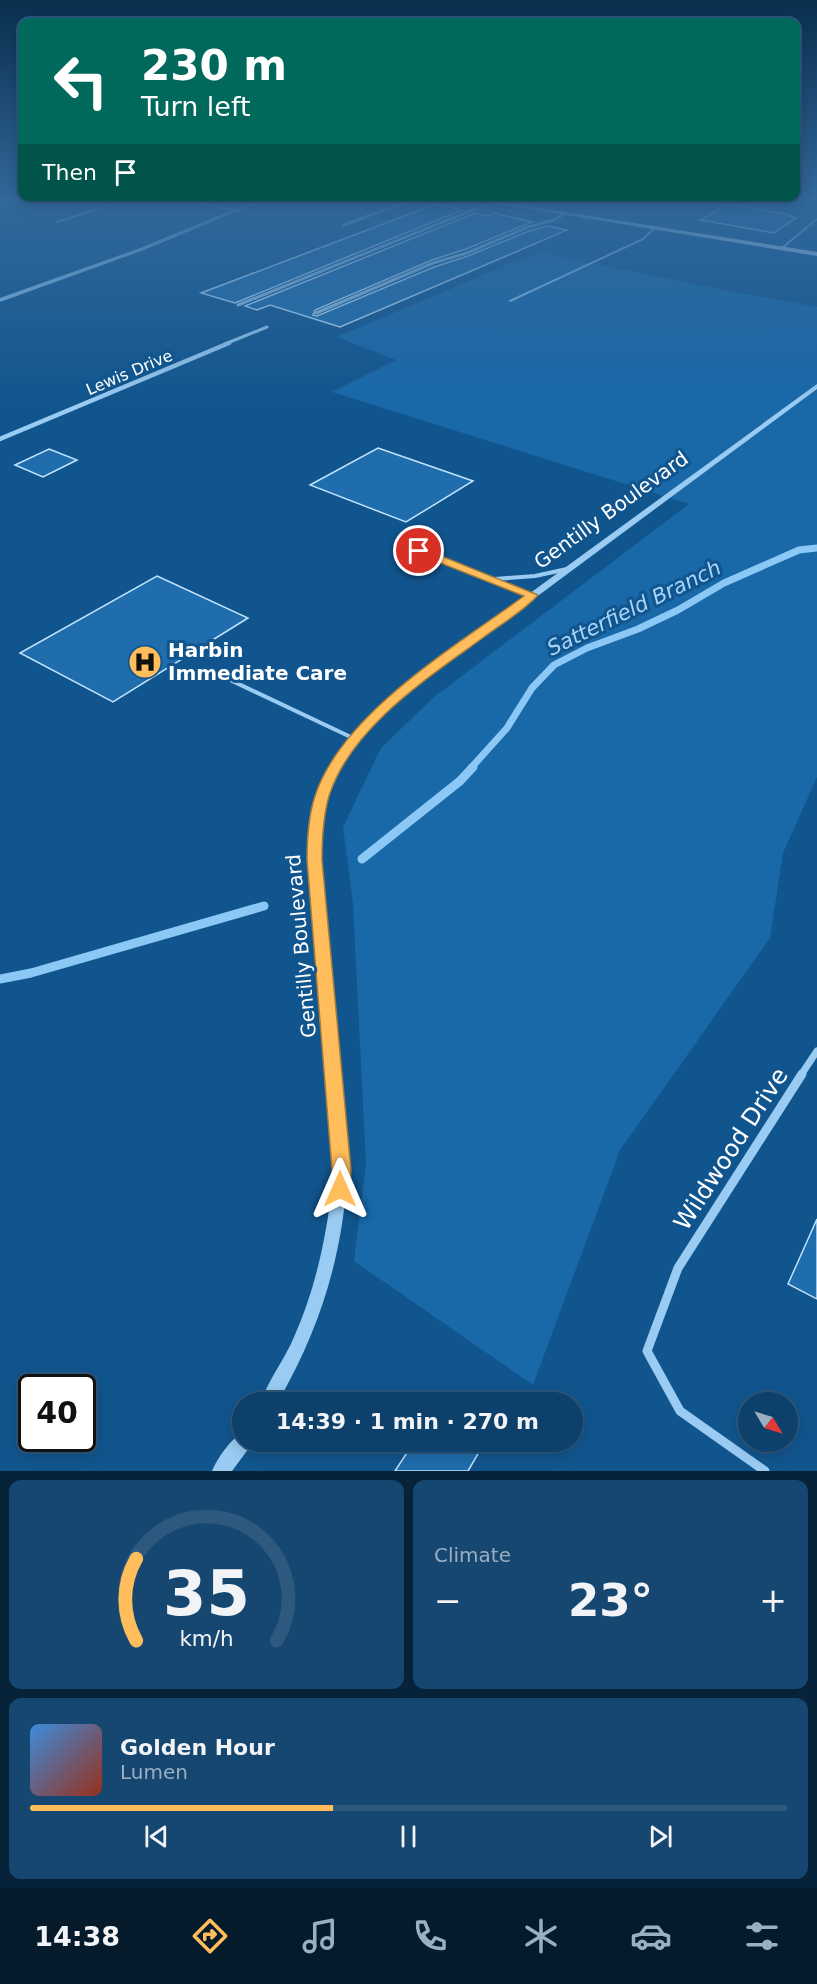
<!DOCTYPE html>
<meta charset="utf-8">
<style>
:root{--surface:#0d406a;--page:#164770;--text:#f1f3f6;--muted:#9aafc1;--line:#2d597e;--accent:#ffbe5b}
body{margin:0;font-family:"DejaVu Sans",sans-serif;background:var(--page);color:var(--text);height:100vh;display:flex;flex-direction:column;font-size:22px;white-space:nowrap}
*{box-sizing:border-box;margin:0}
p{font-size:20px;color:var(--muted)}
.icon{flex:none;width:33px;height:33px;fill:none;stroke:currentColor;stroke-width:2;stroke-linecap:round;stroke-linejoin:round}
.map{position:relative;height:1471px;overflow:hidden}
.sheet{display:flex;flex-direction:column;gap:9px;padding:9px;background:#07233a;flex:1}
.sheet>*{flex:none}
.top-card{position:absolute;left:18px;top:18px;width:782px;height:183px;border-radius:12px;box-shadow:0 3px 15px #0003,0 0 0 2px var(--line);background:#00695c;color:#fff;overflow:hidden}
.needle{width:39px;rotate:128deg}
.buttons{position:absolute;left:738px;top:1392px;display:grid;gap:12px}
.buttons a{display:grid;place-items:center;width:60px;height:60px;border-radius:50%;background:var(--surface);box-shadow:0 3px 15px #0003,0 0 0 2px var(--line);font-size:30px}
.speed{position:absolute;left:18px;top:1374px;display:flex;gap:12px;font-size:30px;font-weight:700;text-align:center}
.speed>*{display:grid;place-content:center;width:78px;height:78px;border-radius:50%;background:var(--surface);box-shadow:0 3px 15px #0003,0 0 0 2px var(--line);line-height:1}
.speed .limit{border:3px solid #111;border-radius:9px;background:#fff;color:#111}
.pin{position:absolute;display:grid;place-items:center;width:51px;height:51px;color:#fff;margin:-26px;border:3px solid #fff;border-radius:50%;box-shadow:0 2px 6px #0007}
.me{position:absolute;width:66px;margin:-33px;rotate:0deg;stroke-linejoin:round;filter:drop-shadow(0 0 4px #0008)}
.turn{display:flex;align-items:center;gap:21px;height:126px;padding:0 24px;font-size:27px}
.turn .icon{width:78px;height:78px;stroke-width:2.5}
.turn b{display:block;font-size:42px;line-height:51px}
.then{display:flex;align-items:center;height:57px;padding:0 24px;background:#0003;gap:12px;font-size:22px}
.big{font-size:45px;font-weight:700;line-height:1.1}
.sheet .tile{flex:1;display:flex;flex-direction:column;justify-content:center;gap:9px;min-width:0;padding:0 21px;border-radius:12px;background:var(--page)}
.sheet .dial{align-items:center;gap:0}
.dial svg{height:156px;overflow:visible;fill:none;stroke:var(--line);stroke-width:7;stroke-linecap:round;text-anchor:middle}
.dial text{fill:var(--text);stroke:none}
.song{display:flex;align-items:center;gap:18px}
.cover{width:72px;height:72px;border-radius:9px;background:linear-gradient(135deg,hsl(210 70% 55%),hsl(10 70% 35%))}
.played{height:6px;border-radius:3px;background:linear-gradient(90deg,var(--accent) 40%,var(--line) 40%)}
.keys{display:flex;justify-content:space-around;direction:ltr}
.heat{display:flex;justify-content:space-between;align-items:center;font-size:33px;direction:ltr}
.sheet .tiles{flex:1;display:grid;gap:9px;grid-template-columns:1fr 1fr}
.tile:last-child{grid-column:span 2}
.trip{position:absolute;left:232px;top:1392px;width:351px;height:60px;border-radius:30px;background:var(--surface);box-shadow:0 3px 15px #0003,0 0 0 2px var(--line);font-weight:700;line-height:60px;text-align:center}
.tab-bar{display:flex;height:96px;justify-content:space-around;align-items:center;background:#051a2a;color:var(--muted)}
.tab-bar .icon{width:42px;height:42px}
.tab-bar .active{color:var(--accent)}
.tab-bar b{font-size:27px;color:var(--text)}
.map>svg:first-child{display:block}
.green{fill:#1968a8}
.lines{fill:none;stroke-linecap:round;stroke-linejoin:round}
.stream-far1{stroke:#8cc8f5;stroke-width:7}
.stream{stroke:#8cc8f5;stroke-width:9}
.building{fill:#1f6dad;stroke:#c1e3fd;stroke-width:1.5}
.service-far1{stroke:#9acbf2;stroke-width:2}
.service{stroke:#9acbf2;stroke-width:4}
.minor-far3{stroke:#9acbf2;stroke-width:3}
.minor-far2{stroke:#9acbf2;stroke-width:4.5}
.minor-far1{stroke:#9acbf2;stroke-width:7}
.minor{stroke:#9acbf2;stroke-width:9}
.tertiary{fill:#9acbf2;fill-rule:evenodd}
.secondary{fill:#c9e4fc;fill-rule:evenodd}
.route{fill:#ffbe5b;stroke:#a67c3b;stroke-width:1.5}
.labels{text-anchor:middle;stroke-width:6;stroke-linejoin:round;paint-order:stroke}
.far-street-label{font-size:16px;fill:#fff;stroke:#11558e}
.street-label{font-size:20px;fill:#fff;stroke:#11558e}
.poi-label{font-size:20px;font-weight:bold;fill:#fff;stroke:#11558e;text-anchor:start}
.water-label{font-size:21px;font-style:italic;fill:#a6d5f9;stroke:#11558e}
.near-street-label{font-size:24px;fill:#fff;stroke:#11558e}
</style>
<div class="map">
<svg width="817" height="1471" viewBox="0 0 817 1471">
<rect width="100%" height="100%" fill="#11558e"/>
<polygon class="green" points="538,252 697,285 817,307 817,777 783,853 770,938 620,1150 533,1385 354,1261 366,1164 353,903 343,827 381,748 434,697 689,504 332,392 396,360 337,337"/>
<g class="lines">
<polyline class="stream-far1" points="471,768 507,728 532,688 554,665 587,648 638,629 678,610 724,583 799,550 817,548"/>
<g class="stream">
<polyline points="362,859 460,781 473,767"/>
<polyline points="0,979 31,973 264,906"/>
</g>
</g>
<g class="building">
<polygon points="436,204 462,210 235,303 201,293"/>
<polygon points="727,204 791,215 789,216 796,218 774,233 701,220"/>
<polygon points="475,213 488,216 494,213 532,222 466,249 432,260 315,310 313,315 317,316 434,267 468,256 529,231 548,226 567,230 340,327 270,305 257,310 245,306"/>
<polygon points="378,448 473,481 406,522 310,485"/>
<polygon points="49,449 77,460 43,477 15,465"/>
<polygon points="157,576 248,618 113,702 20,653"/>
<polygon points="817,1219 817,1299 788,1284"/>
<polygon points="414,1442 485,1442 468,1471 395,1471"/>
</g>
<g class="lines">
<g class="service-far1">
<polyline points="186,200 239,211"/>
<polyline points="57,222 125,200"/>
<polyline points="782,248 817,219"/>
<polyline points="510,301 643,239 655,228"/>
</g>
<g class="service">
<polyline points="419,551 532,595"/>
<polyline points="495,579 535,576 567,569"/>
<polyline points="228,679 355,739"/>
</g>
<g class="minor-far3">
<polyline points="344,225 411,200"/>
<polyline points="238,305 492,202"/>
<polyline points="316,313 433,263 467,253 528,227 554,220 564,214"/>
<polyline points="225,344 267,327"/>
</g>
<polyline class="minor-far2" points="0,439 229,343"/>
<polyline class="minor-far1" points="801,1075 817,1051"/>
<polyline class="minor" points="765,1471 680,1411 647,1351 678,1268 802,1074"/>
<g class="tertiary">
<polygon points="257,200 264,200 144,250 0,302 0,298 140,248"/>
<path d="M 817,384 L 817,389 L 412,689 C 375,722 340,756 327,804 C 322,822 322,841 321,860 L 348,1170 C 342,1258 321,1326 278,1402 L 261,1402 C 268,1380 285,1359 294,1337 C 318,1283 328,1228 334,1170 L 309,860 C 310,842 311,823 316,805 C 329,755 367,719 404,685 Z"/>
<path d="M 243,1433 L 243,1442 L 252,1442 L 249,1448 L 232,1471 L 212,1471 C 217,1459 231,1438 243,1433 Z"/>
</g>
<polygon class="secondary" points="475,200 489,200 817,252 817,256"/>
</g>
<linearGradient id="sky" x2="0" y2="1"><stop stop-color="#092f4e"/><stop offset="0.49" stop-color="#32689b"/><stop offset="1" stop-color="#32689b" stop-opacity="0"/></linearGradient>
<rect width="817" height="406" fill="url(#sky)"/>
<path class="route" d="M 419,547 L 538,595 C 524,611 501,624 484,637 C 428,678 351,727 329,796 C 323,817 322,838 322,860 L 351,1170 L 350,1189 L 347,1195 L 340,1198 L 333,1195 L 331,1189 L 332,1170 L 307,860 C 307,838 308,817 315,796 C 342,713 456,646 524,596 L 415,553 L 414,551 Z"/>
<defs>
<g id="hospital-disc" transform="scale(1.725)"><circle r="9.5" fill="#ffbe5b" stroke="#11558e"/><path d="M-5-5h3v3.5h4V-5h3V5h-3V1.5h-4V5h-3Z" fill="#111"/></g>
</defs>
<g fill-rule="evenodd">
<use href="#hospital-disc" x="145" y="662"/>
</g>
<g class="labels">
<g class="far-street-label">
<text transform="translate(129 372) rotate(-23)" y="6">Lewis Drive</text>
</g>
<g class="street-label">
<text transform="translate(611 510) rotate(-36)" y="7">Gentilly Boulevard</text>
<text transform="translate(301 946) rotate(-95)" y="7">Gentilly Boulevard</text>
</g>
<g class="poi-label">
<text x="168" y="657">Harbin<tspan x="168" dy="23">Immediate Care</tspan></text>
</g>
<g class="water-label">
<text transform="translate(634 608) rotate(-26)" y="7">Satterfield Branch</text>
</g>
<g class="near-street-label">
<text transform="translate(731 1149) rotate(-57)" y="8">Wildwood Drive</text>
</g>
</g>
</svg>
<div class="buttons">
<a><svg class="needle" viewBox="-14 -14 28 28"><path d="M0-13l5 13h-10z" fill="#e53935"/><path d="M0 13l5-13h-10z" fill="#9aafc1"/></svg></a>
</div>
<div class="speed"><div class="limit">40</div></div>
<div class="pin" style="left:419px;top:551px;background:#d93025"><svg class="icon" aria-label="arrive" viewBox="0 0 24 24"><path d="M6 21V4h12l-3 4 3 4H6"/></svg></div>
<svg class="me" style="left:340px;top:1189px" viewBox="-20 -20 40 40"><path d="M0-17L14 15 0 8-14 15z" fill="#ffbe5b" stroke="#fff" stroke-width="4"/></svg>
<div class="trip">14:39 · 1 min · 270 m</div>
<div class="top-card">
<div class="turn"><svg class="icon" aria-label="left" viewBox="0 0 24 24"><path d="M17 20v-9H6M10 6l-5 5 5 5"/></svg><div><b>230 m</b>Turn left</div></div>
<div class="then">Then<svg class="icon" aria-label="arrive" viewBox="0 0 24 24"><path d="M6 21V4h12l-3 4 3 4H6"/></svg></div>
</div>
</div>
<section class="sheet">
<div class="tiles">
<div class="tile dial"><svg viewBox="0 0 100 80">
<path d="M14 69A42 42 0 1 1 86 69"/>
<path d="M14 69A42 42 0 0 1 14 27" stroke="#ffbe5b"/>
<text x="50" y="56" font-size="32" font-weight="700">35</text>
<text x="50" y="72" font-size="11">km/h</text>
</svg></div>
<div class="tile"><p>Climate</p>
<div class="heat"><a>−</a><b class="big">23°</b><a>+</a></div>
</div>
<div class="tile">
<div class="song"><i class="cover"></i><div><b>Golden Hour</b><p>Lumen</p></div></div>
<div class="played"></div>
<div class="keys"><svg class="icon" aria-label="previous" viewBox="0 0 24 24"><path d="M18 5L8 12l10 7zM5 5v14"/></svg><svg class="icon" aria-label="pause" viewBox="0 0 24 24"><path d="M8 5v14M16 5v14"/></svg><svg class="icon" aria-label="next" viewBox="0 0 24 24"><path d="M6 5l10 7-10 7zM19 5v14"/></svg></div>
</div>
</div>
</section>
<nav class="tab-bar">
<b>14:38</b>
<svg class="icon active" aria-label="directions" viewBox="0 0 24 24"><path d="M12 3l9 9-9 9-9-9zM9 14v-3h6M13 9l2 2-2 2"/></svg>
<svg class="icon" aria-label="music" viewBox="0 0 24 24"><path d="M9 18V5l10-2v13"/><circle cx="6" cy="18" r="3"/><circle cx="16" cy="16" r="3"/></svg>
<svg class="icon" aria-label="phone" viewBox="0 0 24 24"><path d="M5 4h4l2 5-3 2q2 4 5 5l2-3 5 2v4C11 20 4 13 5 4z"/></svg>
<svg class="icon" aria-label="climate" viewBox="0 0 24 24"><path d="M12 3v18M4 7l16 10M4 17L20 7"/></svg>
<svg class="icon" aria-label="car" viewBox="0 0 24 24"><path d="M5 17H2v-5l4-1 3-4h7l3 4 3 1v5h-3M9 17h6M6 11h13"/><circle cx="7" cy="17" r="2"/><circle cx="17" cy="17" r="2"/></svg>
<svg class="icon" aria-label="filters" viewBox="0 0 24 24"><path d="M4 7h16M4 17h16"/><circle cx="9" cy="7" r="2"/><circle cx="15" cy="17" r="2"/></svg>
</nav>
